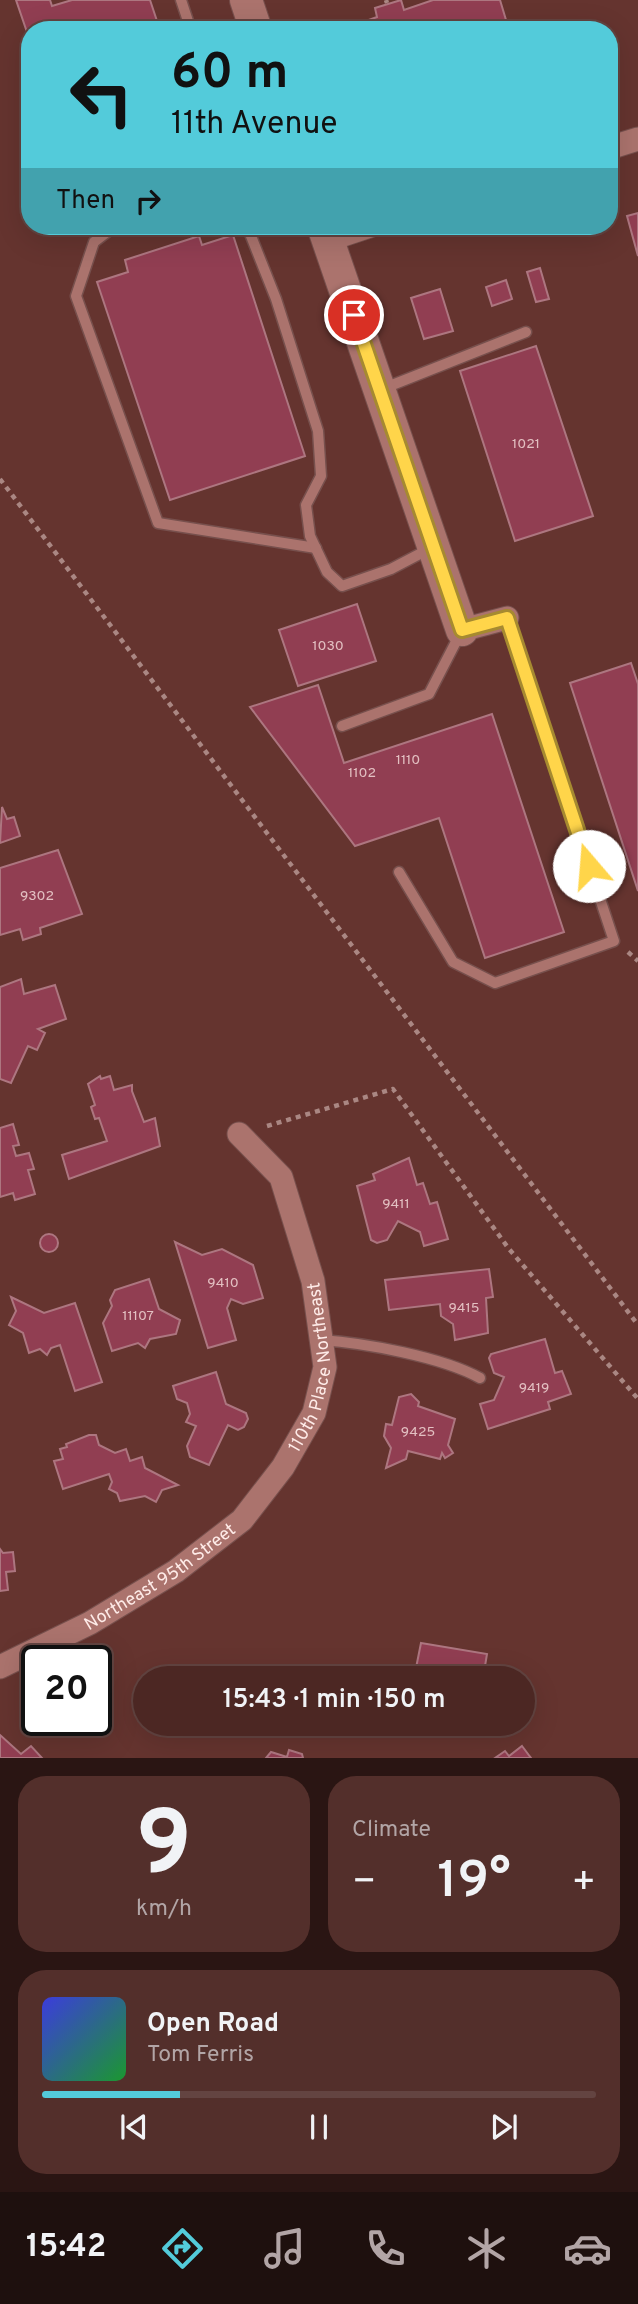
<!DOCTYPE html>
<meta charset="utf-8">
<style>
:root{--surface:#4c2723;--page:#532f2b;--text:#f1f3f6;--muted:#b2a5a6;--line:#634441;--accent:#53cbda}
body{margin:0;font-family:Overpass,sans-serif;background:var(--page);color:var(--text);height:100vh;display:flex;flex-direction:column;font-size:26px;white-space:nowrap}
*{box-sizing:border-box;margin:0}
p{font-size:23px;color:var(--muted)}
.icon{flex:none;width:38px;height:38px;fill:none;stroke:currentColor;stroke-width:2;stroke-linecap:round;stroke-linejoin:round}
.map{position:relative;height:1758px;overflow:hidden}
.side{display:flex;flex-direction:column;gap:18px;padding:18px;background:#2a1513;flex:1}
.side>*{flex:none}
.top-card{position:absolute;left:21px;top:21px;width:597px;height:214px;border-radius:28px;box-shadow:0 7px 28px #0002,0 0 0 2px var(--line);background:#53cbda;color:#111;overflow:hidden}
.speed{position:absolute;left:21px;top:1645px;display:flex;gap:14px;font-size:35px;font-weight:700;text-align:center}
.speed>*{display:grid;place-content:center;width:91px;height:91px;border-radius:50%;background:var(--surface);box-shadow:0 7px 28px #0002,0 0 0 2px var(--line);line-height:1}
.speed .limit{border:4px solid #111;border-radius:10px;background:#fff;color:#111}
.pin{position:absolute;display:grid;place-items:center;width:60px;height:60px;color:#fff;margin:-30px;border:4px solid #fff;border-radius:50%;box-shadow:0 2px 7px #0007}
.me{position:absolute;width:77px;margin:-38px;rotate:342deg;stroke-linejoin:round;filter:drop-shadow(0 0 5px #0008)}
.turn{display:flex;align-items:center;gap:24px;height:147px;padding:0 35px;font-size:32px}
.turn .icon{width:91px;height:91px;stroke-width:2.5}
.turn b{display:block;font-size:49px;line-height:60px}
.then{display:flex;align-items:center;height:66px;padding:0 35px;background:#0003;gap:14px;font-size:26px}
.big{font-size:52px;font-weight:600;line-height:1.1}
.side .widget{flex:1;display:flex;flex-direction:column;justify-content:center;gap:10px;min-width:0;padding:0 24px;border-radius:28px;background:var(--page)}
.side .dial{align-items:center;gap:0}
.dial b{font-size:91px;line-height:1}
.song{display:flex;align-items:center;gap:21px}
.cover{width:84px;height:84px;border-radius:10px;background:linear-gradient(135deg,hsl(240 70% 55%),hsl(130 70% 35%))}
.played{height:7px;border-radius:4px;background:linear-gradient(90deg,var(--accent) 25%,var(--line) 25%)}
.keys{display:flex;justify-content:space-around;direction:ltr}
.heat{display:flex;justify-content:space-between;align-items:center;font-size:38px;direction:ltr}
.side .tiles{flex:1;display:grid;gap:18px;grid-template-columns:1fr 1fr}
.widget:last-child{grid-column:span 2}
.trip{position:absolute;left:133px;top:1666px;width:402px;height:70px;border-radius:35px;background:var(--surface);box-shadow:0 7px 28px #0002,0 0 0 2px var(--line);font-weight:600;line-height:70px;text-align:center}
.dock{display:flex;height:112px;justify-content:space-around;align-items:center;background:#1e100e;color:var(--muted)}
.dock .icon{width:49px;height:49px}
.dock .selected{color:var(--accent)}
.dock b{font-size:32px;color:var(--text)}
.map>svg:first-child{display:block}
.building{fill:#913e52;stroke:#ad7680;stroke-width:2}
.lines{fill:none;stroke-linecap:round;stroke-linejoin:round}
.lane-casing{stroke:#77504d;stroke-width:13}
.street-casing{stroke:#77504d;stroke-width:25}
.secondary-casing{stroke:#77504d;stroke-width:34}
.path{stroke:#aa8783;stroke-width:4.5;stroke-dasharray:5 5;stroke-linecap:butt}
.lane{stroke:#ab736d;stroke-width:10}
.street{stroke:#ab736d;stroke-width:23}
.secondary{stroke:#ab736d;stroke-width:32}
.route-casing{stroke:#a68a30;stroke-width:18}
.route{stroke:#ffd54a;stroke-width:12}
.labels{text-anchor:middle;stroke-width:7;stroke-linejoin:round;paint-order:stroke}
.number-label{font-size:14px;fill:#e3c0c2}
.street-label{font-size:18px;fill:#feebe8;stroke:#5a2a25}
</style>
<div class="map">
<svg width="638" height="1758" viewBox="0 0 638 1758">
<rect width="100%" height="100%" fill="#65342f"/>
<g class="building">
<polygon points="16,0 50,0 52,6 72,0 150,0 160,30 30,30 30,41"/>
<polygon points="401,0 404,10 433,0 500,0 509,30 341,30 377,17 375,8"/>
<polygon points="638,213 638,256 627,216"/>
<polygon points="233,235 305,456 170,500 97,282 128,272 125,260 199,236 202,245"/>
<polygon points="540,268 549,299 536,302 527,272"/>
<polygon points="506,280 512,299 492,306 486,287"/>
<polygon points="440,289 453,331 424,339 411,298"/>
<polygon points="536,346 593,516 515,541 460,371"/>
<polygon points="357,604 376,661 298,686 279,630"/>
<polygon points="631,663 638,684 638,891 570,683"/>
<polygon points="318,685 344,763 492,714 564,932 485,958 439,818 355,846 250,707"/>
<polygon points="2,807 7,819 14,817 20,836 0,843"/>
<polygon points="58,850 82,914 40,928 41,934 23,940 20,929 0,935 0,868"/>
<polygon points="21,979 24,994 55,985 66,1019 38,1029 45,1033 37,1050 28,1046 11,1083 0,1079 0,987"/>
<polygon points="100,1076 101,1079 110,1076 114,1090 132,1085 132,1091 144,1122 155,1118 160,1146 69,1179 62,1155 107,1141 99,1118 95,1119 91,1107 95,1105 88,1084"/>
<polygon points="13,1124 19,1145 13,1146 16,1156 29,1153 34,1169 28,1170 35,1194 15,1200 13,1193 0,1197 0,1128"/>
<polygon points="409,1158 417,1185 423,1183 430,1204 437,1202 448,1239 424,1246 420,1232 398,1221 387,1240 377,1243 371,1240 357,1186 375,1180 373,1174"/>
<circle cx="49" cy="1243" r="9"/>
<polygon points="175,1242 202,1255 222,1249 253,1265 263,1298 243,1304 231,1299 227,1308 236,1340 208,1348"/>
<polygon points="489,1269 493,1297 486,1298 488,1333 455,1340 453,1324 441,1316 440,1304 389,1310 385,1280"/>
<polygon points="149,1279 159,1309 180,1320 176,1334 150,1339 145,1348 138,1343 112,1351 103,1323 112,1306 110,1300 115,1290"/>
<polygon points="11,1297 44,1313 75,1303 102,1382 75,1391 60,1345 51,1348 47,1355 40,1349 29,1353 23,1333 9,1325 16,1311"/>
<polygon points="545,1339 555,1373 562,1371 571,1394 548,1402 550,1409 488,1429 480,1404 494,1400 504,1377 494,1373 489,1358 491,1354"/>
<polygon points="216,1372 226,1404 246,1413 248,1419 244,1427 238,1430 228,1425 209,1465 190,1457 187,1446 196,1426 186,1422 190,1414 187,1403 177,1399 173,1386"/>
<polygon points="411,1394 419,1402 418,1406 455,1419 448,1445 453,1453 445,1458 442,1453 440,1459 408,1451 406,1459 386,1468 391,1448 384,1436 386,1424 392,1425 399,1397"/>
<polygon points="89,1435 96,1435 99,1445 115,1453 126,1449 130,1461 142,1457 145,1468 178,1485 162,1490 156,1502 145,1496 120,1501 117,1493 109,1489 112,1482 109,1474 63,1489 54,1461 63,1459 60,1449 67,1447 66,1444"/>
<polygon points="0,1549 3,1553 13,1552 15,1571 6,1572 8,1590 0,1591"/>
<polygon points="421,1643 487,1654 483,1678 487,1678 414,1678"/>
<polygon points="0,1735 21,1754 31,1746 42,1758 0,1758"/>
<polygon points="522,1746 531,1758 495,1758 505,1751 509,1756"/>
<polygon points="289,1750 302,1754 303,1758 266,1758 271,1752 287,1757"/>
</g>
<g class="lines">
<g class="lane-casing">
<g id="lane">
<polyline points="181,0 191,30"/>
<polyline points="115,226 94,242 76,296 158,523 316,548"/>
<polyline points="247,226 276,299 318,431 321,476 306,505 310,536 327,572 342,586 391,569 431,548"/>
<polyline points="382,389 526,332"/>
<polyline points="342,726 429,694 461,632"/>
<polyline points="399,872 453,962 495,983 614,941 507,618"/>
<path d="M 321,1340 C 365,1343 442,1357 480,1378"/>
</g>
</g>
<g class="street-casing">
<g id="street">
<polyline points="609,148 638,139"/>
<polyline points="328,240 370,226"/>
<polyline points="462,630 507,618"/>
<path id="s1" d="M 0,1667 L 90,1623 L 176,1571 L 242,1520 L 283,1467 L 314,1413 L 325,1367 L 313,1281 L 281,1177 L 239,1134"/>
</g>
</g>
<g class="secondary-casing">
<g id="secondary">
<polyline points="246,0 256,30"/>
<polyline points="323,226 462,630"/>
</g>
</g>
<g class="path">
<polyline points="386,0 387,3"/>
<polyline points="0,479 638,1325"/>
<polyline points="628,952 638,961"/>
<polyline points="267,1126 393,1089 509,1249 638,1399"/>
</g>
<use href="#lane" class="lane"/>
<use href="#street" class="street"/>
<use href="#secondary" class="secondary"/>
</g>
<g class="lines">
<g class="route-casing">
<polyline id="route" points="354,315 462,630 507,618 589,866"/>
</g>
<use href="#route" class="route"/>
</g>
<g class="labels">
<g class="number-label">
<text x="526" y="448">1021</text>
<text x="328" y="650">1030</text>
<text x="408" y="764">1110</text>
<text x="362" y="777">1102</text>
<text x="37" y="900">9302</text>
<text x="396" y="1208">9411</text>
<text x="223" y="1287">9410</text>
<text x="464" y="1312">9415</text>
<text x="138" y="1320">11107</text>
<text x="534" y="1392">9419</text>
<text x="418" y="1436">9425</text>
</g>
<g class="street-label">
<text dy="6" stroke="none"><textPath href="#s1" startOffset="458">110th Place Northeast</textPath></text>
<text dy="6" stroke="none"><textPath href="#s1" startOffset="184">Northeast 95th Street</textPath></text>
</g>
</g>
</svg>
<div class="speed"><div class="limit">20</div></div>
<div class="pin" style="left:354px;top:315px;background:#d93025"><svg class="icon" aria-label="arrive" viewBox="0 0 24 24"><path d="M6 21V4h12l-3 4 3 4H6"/></svg></div>
<svg class="me" style="left:589px;top:866px" viewBox="-20 -20 40 40"><circle r="19" fill="#fff"/><path d="M0-13L10 11 0 6-10 11z" fill="#ffd54a"/></svg>
<div class="trip">15:43 · 1 min · 150 m</div>
<div class="top-card">
<div class="turn"><svg class="icon" aria-label="left" viewBox="0 0 24 24"><path d="M17 20v-9H6M10 6l-5 5 5 5"/></svg><div><b>60 m</b>11th Avenue</div></div>
<div class="then">Then<svg class="icon" aria-label="right" viewBox="0 0 24 24"><path d="M7 20v-9h11M14 6l5 5-5 5"/></svg></div>
</div>
</div>
<section class="side">
<div class="tiles">
<div class="widget dial"><b>9</b><p>km/h</p></div>
<div class="widget"><p>Climate</p>
<div class="heat"><a>−</a><b class="big">19°</b><a>+</a></div>
</div>
<div class="widget">
<div class="song"><i class="cover"></i><div><b>Open Road</b><p>Tom Ferris</p></div></div>
<div class="played"></div>
<div class="keys"><svg class="icon" aria-label="previous" viewBox="0 0 24 24"><path d="M18 5L8 12l10 7zM5 5v14"/></svg><svg class="icon" aria-label="pause" viewBox="0 0 24 24"><path d="M8 5v14M16 5v14"/></svg><svg class="icon" aria-label="next" viewBox="0 0 24 24"><path d="M6 5l10 7-10 7zM19 5v14"/></svg></div>
</div>
</div>
</section>
<nav class="dock">
<b>15:42</b>
<svg class="icon selected" aria-label="directions" viewBox="0 0 24 24"><path d="M12 3l9 9-9 9-9-9zM9 14v-3h6M13 9l2 2-2 2"/></svg>
<svg class="icon" aria-label="music" viewBox="0 0 24 24"><path d="M9 18V5l10-2v13"/><circle cx="6" cy="18" r="3"/><circle cx="16" cy="16" r="3"/></svg>
<svg class="icon" aria-label="phone" viewBox="0 0 24 24"><path d="M5 4h4l2 5-3 2q2 4 5 5l2-3 5 2v4C11 20 4 13 5 4z"/></svg>
<svg class="icon" aria-label="climate" viewBox="0 0 24 24"><path d="M12 3v18M4 7l16 10M4 17L20 7"/></svg>
<svg class="icon" aria-label="car" viewBox="0 0 24 24"><path d="M5 17H2v-5l4-1 3-4h7l3 4 3 1v5h-3M9 17h6M6 11h13"/><circle cx="7" cy="17" r="2"/><circle cx="17" cy="17" r="2"/></svg>
</nav>
